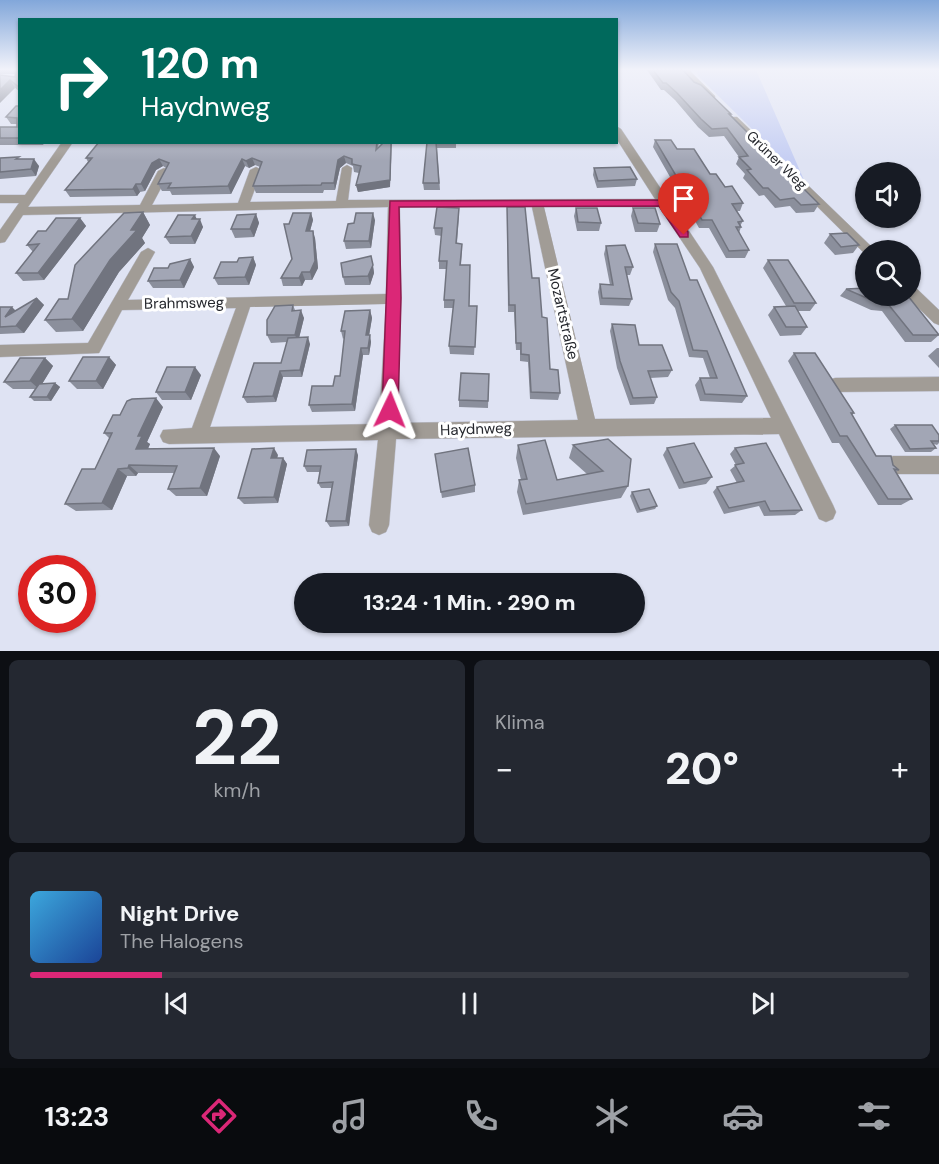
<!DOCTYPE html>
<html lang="de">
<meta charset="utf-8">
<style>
:root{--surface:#171b24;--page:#242831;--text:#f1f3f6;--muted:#9ea1a6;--line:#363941;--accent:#db2777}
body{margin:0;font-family:"DM Sans",sans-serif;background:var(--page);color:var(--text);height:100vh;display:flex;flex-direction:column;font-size:22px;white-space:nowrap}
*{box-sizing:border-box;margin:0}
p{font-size:20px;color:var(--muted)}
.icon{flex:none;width:33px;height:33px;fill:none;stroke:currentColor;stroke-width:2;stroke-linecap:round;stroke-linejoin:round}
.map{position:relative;height:651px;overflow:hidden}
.panel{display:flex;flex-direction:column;gap:9px;padding:9px;background:#0d0f14;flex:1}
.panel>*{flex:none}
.guide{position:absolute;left:18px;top:18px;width:600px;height:126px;border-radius:0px;box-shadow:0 2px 4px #0004;background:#00695c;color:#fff;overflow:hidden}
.controls{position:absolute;left:855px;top:162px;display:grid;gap:12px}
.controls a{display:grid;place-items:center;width:66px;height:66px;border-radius:50%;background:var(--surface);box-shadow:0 2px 4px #0004;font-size:30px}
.speed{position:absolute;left:18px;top:555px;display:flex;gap:12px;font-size:30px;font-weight:700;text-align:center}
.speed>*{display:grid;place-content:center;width:78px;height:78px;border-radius:50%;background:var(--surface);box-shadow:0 2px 4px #0004;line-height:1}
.speed .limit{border:9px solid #d22;background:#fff;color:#111}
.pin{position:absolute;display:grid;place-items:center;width:51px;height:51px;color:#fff;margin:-62px -26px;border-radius:50% 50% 50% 0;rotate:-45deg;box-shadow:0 0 6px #0007}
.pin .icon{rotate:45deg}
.me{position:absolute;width:66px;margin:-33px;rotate:2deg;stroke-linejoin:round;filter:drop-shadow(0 0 4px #0008)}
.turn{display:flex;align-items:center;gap:21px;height:126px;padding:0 24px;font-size:27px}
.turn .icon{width:78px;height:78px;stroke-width:2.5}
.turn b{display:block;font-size:42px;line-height:51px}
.big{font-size:45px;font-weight:800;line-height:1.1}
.panel .widget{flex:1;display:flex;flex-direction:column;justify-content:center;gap:9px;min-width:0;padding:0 21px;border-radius:9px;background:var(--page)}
.panel .dial{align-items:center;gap:0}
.dial b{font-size:78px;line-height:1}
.song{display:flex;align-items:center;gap:18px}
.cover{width:72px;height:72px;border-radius:9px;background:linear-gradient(135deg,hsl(200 70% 55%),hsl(220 70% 35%))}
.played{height:6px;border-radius:3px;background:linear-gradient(90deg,var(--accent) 15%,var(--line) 15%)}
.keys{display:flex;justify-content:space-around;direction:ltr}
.heat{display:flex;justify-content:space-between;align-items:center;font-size:33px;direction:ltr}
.panel .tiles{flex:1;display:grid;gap:9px;grid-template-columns:1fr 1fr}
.widget:last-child{grid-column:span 2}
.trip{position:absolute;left:294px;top:573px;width:351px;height:60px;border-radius:30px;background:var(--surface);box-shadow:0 2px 4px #0004;font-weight:800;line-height:60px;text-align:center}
.tabs{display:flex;height:96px;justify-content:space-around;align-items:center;background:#090b0e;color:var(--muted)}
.tabs .icon{width:42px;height:42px}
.tabs .current{color:var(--accent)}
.tabs b{font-size:27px;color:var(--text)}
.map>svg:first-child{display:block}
.green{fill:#c5cef3}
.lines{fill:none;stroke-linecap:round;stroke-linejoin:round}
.minor-casing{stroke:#bec1cf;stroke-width:1}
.minor{fill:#a19c96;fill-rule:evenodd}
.wall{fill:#8b8f9c}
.shaded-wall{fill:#71747f}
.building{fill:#a2a6b5;stroke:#71747f;stroke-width:1.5}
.route{fill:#db2777;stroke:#8e194d;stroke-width:1.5}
.labels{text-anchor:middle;stroke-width:6;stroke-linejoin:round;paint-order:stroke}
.far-street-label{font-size:14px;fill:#25272d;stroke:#fff}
.street-label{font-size:15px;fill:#25272d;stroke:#fff}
</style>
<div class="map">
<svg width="939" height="651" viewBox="0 0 939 651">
<rect width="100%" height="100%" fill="#dfe3f3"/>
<polygon class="green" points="696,70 756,70 804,180 698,76"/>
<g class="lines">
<g class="minor-casing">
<g id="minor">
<polygon points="680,70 689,70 715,96 715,100 709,100"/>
<polygon points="731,117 737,117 875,250 866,250 864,253 731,121"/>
<path d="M 616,126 L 621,129 L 713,267 L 833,505 L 836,512 L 833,519 L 826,522 L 819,519 L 779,434 L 396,439 L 389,525 L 386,532 L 379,535 L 372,532 L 369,525 L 378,440 L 169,444 L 163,442 L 160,436 L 163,430 L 192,428 L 236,308 L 122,310 L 99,353 L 0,357 L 0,345 L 88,343 L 141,252 L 148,248 L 155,252 L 128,300 L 386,294 L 388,207 L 23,215 L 5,242 L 0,243 L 0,230 L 19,203 L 0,203 L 0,195 L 25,195 L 62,142 L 73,142 L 28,207 L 140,205 L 158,171 L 164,168 L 170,171 L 152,205 L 238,203 L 250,170 L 256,167 L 262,170 L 250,202 L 336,201 L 342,168 L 347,165 L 352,168 L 348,200 L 655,199 L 616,138 ZM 400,207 L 532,207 L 578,420 L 397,423 L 401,299 ZM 544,207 L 659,207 L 700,268 L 771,418 L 595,419 ZM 386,304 L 379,424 L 210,427 L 250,307 Z"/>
<polygon points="910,286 915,287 939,310 939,325 934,323 906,296 910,296"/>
<polygon points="939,377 939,391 835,392 829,390 827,385 829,380 835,378"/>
<polygon points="893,456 939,456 939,474 893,474 886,471 884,465 886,459"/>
</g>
</g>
<use href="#minor" class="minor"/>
</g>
<g class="wall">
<polygon points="0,70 20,70 20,92 0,75 15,77 16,74 0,74"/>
<polygon points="647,70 683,70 694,82 731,114 731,115 819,204 814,212 796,213 790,206 775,208 764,195 759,196 743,178 745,174 736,164 739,157 724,136 709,137 698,127 675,100 664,90 661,90"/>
<polygon points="20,106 20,142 45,142 43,145 0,145 0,127 17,127 17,124 11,124 6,117"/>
<polygon points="655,140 677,149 725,187 743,203 740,211 737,211 743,221 740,226 741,227 739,233 749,250 745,258 726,258 709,228 699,228 653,147"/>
<polygon points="99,142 379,142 378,148 390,187 358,192 356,185 359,173 354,172 353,166 346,163 340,168 335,190 324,190 323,193 256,193 253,186 260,167 255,165 249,168 245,166 231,194 172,195 170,191 162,191 158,184 166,168 163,166 156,170 145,191 140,192 137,196 70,197 65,190 88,162 86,158"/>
<polygon points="427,142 456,142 456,148 437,148 440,190 424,190 423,183"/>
<polygon points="0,158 21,159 39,166 36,176 0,179"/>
<polygon points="594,168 637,179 635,186 597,188 593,175"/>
<polygon points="507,207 532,278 542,317 550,369 560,393 558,400 530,399 528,362 520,361 520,350 516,350 514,312 508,312"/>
<polygon points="576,208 601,223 599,231 577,231 574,216"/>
<polygon points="633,208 660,224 657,232 635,232 631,216"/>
<polygon points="143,212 150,225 142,238 145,243 119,272 83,331 56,332 45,320 68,299"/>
<polygon points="311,213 313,220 310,231 315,238 318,268 312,280 305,280 302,286 283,286 281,278 292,259 289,224"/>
<polygon points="256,214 259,223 254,237 235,238 231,229"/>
<polygon points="459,216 457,243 462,251 461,265 469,306 477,306 474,355 450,354 449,346 453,308 444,308 444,300 447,269 439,269 439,261 442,236 435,235 434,228"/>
<polygon points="80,218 86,226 44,280 23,281 16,273 33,252 27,245 46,231"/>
<polygon points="197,219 203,227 195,244 170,244 165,237"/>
<polygon points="375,220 371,248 346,249 344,241 354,223"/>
<polygon points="830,234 859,245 853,253 835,255 824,243"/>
<polygon points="655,244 690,280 747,396 742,403 700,401 695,385 700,378 710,378 703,358 689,357 675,308 668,300 653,252"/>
<polygon points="606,246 633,267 630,275 627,275 632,299 629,306 600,305 598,292 600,284 610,285 604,254"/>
<polygon points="371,256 374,273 370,285 345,285 343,277"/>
<polygon points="253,257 256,265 249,285 218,285 214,278 237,262"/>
<polygon points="190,259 194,267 184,288 153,288 148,281 168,268"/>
<polygon points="768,260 816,303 810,311 797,311 807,327 801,335 780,336 768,315 774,307 786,306 763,268"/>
<polygon points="846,289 908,296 939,335 931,342 905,342 882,311 871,310 840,296"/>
<polygon points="37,298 44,305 24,333 0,334 0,307 16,311"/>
<polygon points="293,305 295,310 304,318 299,338 310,344 302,377 283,377 276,402 247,403 243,397 281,363 287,342 271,343 267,335"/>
<polygon points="370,310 372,318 369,335 371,342 369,355 363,355 355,411 312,412 309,405 333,386 340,376 344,338 343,339 341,331"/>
<polygon points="612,324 672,370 668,377 650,378 657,397 654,404 630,405 617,368 610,331"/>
<polygon points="937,348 939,348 939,368 928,356"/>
<polygon points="794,353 854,413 852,415 876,456 893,465 899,470 896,472 912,499 901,505 878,505 839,443 832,443 788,361"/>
<polygon points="109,357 116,365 103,389 77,389 69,381"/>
<polygon points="45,358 53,366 42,384 55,383 60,387 51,401 34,401 30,397 35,389 13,389 4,382"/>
<polygon points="489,374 488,408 459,407 459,400"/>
<polygon points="201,375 191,400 162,400 156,392"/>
<polygon points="163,407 147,442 150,444 148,449 220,456 207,496 176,496 168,489 174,473 138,473 136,476 127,476 112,510 76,511 65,504 95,469 110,439 104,433 120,415"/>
<polygon points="895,425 939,435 939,443 937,445 934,444 936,448 931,452 905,452 890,429"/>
<polygon points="518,445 557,480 587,474 569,458 573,445 628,486 621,498 523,515 517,492 519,480 521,480 516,458"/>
<polygon points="667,448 712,477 706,484 679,489 663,455"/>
<polygon points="735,448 802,510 795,515 764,516 759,506 724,514 713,492 717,487 737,483 730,470 736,465 730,454"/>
<polygon points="278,455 277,458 283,458 287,464 278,503 244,504 238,498"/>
<polygon points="358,455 349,526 330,527 326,521 332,488 321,488 318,483 320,472 307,472 304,466"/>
<polygon points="436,461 475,485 475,492 442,498"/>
<polygon points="632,492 657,506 655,509 637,513 630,496"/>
</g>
<g class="shaded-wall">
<polygon points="10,80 15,88 0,103 0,90"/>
<polygon points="391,142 392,142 390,187 358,192 356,185"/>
<polygon points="344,156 346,163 340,168 335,190 334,183 338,160"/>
<polygon points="252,158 255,165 249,168 246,161"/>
<polygon points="34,159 39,166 36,176 31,169"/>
<polygon points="159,159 163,166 156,170 145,191 141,184 152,163"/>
<polygon points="242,159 245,166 231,194 228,186"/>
<polygon points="136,184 140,192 137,196 133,189"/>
<polygon points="143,212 150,225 142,238 145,243 119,272 83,331 72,319 110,260"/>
<polygon points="311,213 313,220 308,238 306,231"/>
<polygon points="373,213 375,220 371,248 369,241"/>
<polygon points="256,214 259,223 254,237 250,229"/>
<polygon points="195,215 198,222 200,219 203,227 195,244 191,236 192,219"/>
<polygon points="80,218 86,226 44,280 38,273"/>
<polygon points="313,231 315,238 318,268 312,280 310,272"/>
<polygon points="253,257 256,265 249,285 245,277"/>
<polygon points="190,259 194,267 184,288 180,280"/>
<polygon points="373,265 374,273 370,285 368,276"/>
<polygon points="302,272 305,280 302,286 299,278"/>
<polygon points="37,298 44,305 24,333 16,326"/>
<polygon points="12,307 19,314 5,317"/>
<polygon points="301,310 304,318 298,342 295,335"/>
<polygon points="370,310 372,318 368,342 366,335"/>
<polygon points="370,335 371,342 369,355 368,348"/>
<polygon points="308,337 310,344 302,377 300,370"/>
<polygon points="361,348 363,355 355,411 352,404"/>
<polygon points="109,357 116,365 103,389 96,381"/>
<polygon points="45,358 53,366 39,389 30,381"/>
<polygon points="195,367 201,375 191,400 185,392"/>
<polygon points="280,371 283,377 276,402 273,396"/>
<polygon points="55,383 60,387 51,401 47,397"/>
<polygon points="156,398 163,407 147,442 150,444 144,457 136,449 138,436"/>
<polygon points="214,448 220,456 207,496 200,488"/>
<polygon points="274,448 278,455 275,465 271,458"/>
<polygon points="356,449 358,455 349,526 346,521"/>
<polygon points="283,458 287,464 278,503 274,497"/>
<polygon points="129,465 138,473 136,476 128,468"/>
<polygon points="118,469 127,476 112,510 102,503"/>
</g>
<g class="building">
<polygon points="16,70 20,70 20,88 10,80 0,90 0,75 15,77"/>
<polygon points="653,70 683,70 694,82 701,85 731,114 729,114 819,204 801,205 794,198 780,200 768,188 763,188 747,170 751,169 739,157 748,156 727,128 712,129 701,119 677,93 666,83 663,83"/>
<polygon points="16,106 20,106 20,138 0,138 0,127 17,127 17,118 6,117"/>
<polygon points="655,140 671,140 677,149 694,149 710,174 716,174 725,187 732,186 743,203 732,204 743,221 738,222 741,227 736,227 749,250 729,251 712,220 702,220"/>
<polygon points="99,142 377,142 376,150 384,142 391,142 390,180 356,185 361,166 352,164 352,159 344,156 338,160 334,183 322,183 321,185 253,186 262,162 252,158 246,161 242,159 228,186 168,188 171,183 158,184 169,163 159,159 152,163 141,184 136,184 133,189 65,190 92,158 86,158"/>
<polygon points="427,142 436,142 439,183 423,183"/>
<polygon points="19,157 16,159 34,159 31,169 0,172 0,158"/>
<polygon points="630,167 637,179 598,181 594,168"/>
<polygon points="437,207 459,208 456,243 462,244 460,265 470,265 469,306 477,306 475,347 449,346 454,300 444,300 447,261 439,261 442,228 434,228"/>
<polygon points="507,207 525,207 532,278 539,278 542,317 547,318 550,369 558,370 560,393 531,392 529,355 521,354 521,343 516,343 515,305 509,305"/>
<polygon points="576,208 597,208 601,223 578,222"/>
<polygon points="633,208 655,208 660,224 638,223"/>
<polygon points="143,212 131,230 137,230 110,260 72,319 45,320 59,299 68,299 75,265 124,213"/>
<polygon points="293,213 311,213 306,231 313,231 315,261 310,272 302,272 299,278 281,278 292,259 284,224 289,224"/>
<polygon points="356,213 373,213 369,241 344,241 348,224 354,223"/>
<polygon points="256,214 250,229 231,229 237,215"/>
<polygon points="178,215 195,215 192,219 200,219 191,236 165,237"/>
<polygon points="56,218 80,218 38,273 16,273 39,244 27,245 38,231 46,231"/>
<polygon points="847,233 859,245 841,247 830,234"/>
<polygon points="655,244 677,244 690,280 697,280 747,396 705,394 700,378 717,378 707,351 693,350 679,301 671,292"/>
<polygon points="625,245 633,267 625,267 632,299 602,298 600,284 613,285 606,246"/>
<polygon points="371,256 373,265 368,276 343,277 341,263"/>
<polygon points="253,257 245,277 214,278 221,262 237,262 239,258"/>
<polygon points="190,259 180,280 148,281 154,268 168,268 170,264"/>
<polygon points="768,260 788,260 816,303 794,303"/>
<polygon points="866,288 866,296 908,296 939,335 913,335 888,304 878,303 846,289"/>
<polygon points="37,298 16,326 0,327 0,307 12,307 5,317"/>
<polygon points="293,305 292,311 301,310 295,335 267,335 267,320 275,306"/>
<polygon points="795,306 807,327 786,327 774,307"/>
<polygon points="370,310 366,335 370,335 368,348 361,348 352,404 309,405 312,386 333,386 335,376 340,376 345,331 341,331 345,311"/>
<polygon points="612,324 635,325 639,345 662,345 672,370 648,371 657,397 633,398 620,361"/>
<polygon points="308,337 300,370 280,371 273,396 243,397 254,363 281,363 288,338"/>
<polygon points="794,353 815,353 854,413 851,413 876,456 891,456 893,465 899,470 894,469 912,499 888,499 847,436 840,436"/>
<polygon points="83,357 109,357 96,381 69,381"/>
<polygon points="20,358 45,358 30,381 4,382"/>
<polygon points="167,367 195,367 185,392 156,392"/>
<polygon points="461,373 489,374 488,401 459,400"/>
<polygon points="55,383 47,397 30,397 39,384"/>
<polygon points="156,398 138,436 142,436 136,449 214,448 200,488 168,489 177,466 129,465 128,468 118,469 102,503 65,504 82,469 95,469 112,433 104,433 113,415 120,415 127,401 132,399"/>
<polygon points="895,425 932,425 939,435 939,441 931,441 936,448 910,449"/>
<polygon points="608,439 631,459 628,486 526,504 519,480 527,479 518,445 545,440 557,480 603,471 573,445"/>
<polygon points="694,443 712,477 684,483 667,448"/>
<polygon points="766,443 802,510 770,511 765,501 729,508 717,487 744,481 735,465 744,463 735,448"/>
<polygon points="274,448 271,458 283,458 274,497 238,498 252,449"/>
<polygon points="468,448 475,485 441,492 435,454"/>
<polygon points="356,449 346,521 326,521 333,482 318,483 321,466 304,466 307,450"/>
<polygon points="649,489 657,506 640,510 632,492"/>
</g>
<linearGradient id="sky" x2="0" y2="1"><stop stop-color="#82a7da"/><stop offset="0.43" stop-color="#f1f2fa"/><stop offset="1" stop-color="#f1f2fa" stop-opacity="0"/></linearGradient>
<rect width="939" height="161" fill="url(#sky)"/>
<polygon class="route" points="663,200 666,201 688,232 688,237 680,237 659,206 399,207 401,298 398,410 396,415 384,415 382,410 390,201"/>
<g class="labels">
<g class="far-street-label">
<text transform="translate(777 160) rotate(44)" y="5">Grüner Weg</text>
</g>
<g class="street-label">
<text transform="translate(184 303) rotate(-1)" y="5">Brahmsweg</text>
<text transform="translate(563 314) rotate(77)" y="5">Mozartstraße</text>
<text transform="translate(476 429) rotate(-2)" y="5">Haydnweg</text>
</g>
</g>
</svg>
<div class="controls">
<a><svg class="icon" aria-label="sound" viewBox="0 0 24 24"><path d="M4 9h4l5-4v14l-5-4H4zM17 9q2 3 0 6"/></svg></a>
<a><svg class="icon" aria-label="search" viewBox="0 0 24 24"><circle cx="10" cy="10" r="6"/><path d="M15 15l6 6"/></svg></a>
</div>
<div class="speed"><div class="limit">30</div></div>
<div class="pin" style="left:684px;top:235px;background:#d93025"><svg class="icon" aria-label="arrive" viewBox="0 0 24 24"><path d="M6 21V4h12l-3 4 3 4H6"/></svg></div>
<svg class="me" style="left:390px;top:410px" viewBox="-20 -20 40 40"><path d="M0-17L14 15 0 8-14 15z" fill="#db2777" stroke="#fff" stroke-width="4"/></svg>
<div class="trip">13:24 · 1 Min. · 290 m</div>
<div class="guide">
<div class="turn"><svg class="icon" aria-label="right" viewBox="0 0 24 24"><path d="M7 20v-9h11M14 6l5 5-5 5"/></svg><div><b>120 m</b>Haydnweg</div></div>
</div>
</div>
<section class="panel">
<div class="tiles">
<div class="widget dial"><b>22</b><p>km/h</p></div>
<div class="widget"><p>Klima</p>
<div class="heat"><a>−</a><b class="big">20°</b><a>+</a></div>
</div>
<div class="widget">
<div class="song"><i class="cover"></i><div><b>Night Drive</b><p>The Halogens</p></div></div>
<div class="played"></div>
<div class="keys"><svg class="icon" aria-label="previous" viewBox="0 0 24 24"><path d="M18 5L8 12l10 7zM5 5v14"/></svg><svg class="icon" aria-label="pause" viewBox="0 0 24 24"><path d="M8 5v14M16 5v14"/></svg><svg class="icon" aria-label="next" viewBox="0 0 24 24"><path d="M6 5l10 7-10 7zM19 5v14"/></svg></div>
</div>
</div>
</section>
<nav class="tabs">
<b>13:23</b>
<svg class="icon current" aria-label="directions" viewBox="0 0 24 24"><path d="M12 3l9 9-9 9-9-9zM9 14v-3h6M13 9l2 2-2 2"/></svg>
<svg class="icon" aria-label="music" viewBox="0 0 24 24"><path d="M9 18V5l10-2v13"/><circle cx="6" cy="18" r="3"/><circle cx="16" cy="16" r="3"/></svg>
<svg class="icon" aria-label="phone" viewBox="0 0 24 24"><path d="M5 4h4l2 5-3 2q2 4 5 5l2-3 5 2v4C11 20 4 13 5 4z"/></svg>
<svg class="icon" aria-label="climate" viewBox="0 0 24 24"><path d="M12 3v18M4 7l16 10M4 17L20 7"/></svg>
<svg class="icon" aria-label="car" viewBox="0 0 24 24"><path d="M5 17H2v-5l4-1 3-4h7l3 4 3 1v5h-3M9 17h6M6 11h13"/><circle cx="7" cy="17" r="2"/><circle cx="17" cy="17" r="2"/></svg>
<svg class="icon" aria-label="filters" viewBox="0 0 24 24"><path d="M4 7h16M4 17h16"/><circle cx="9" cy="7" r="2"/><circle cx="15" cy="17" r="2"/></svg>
</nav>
